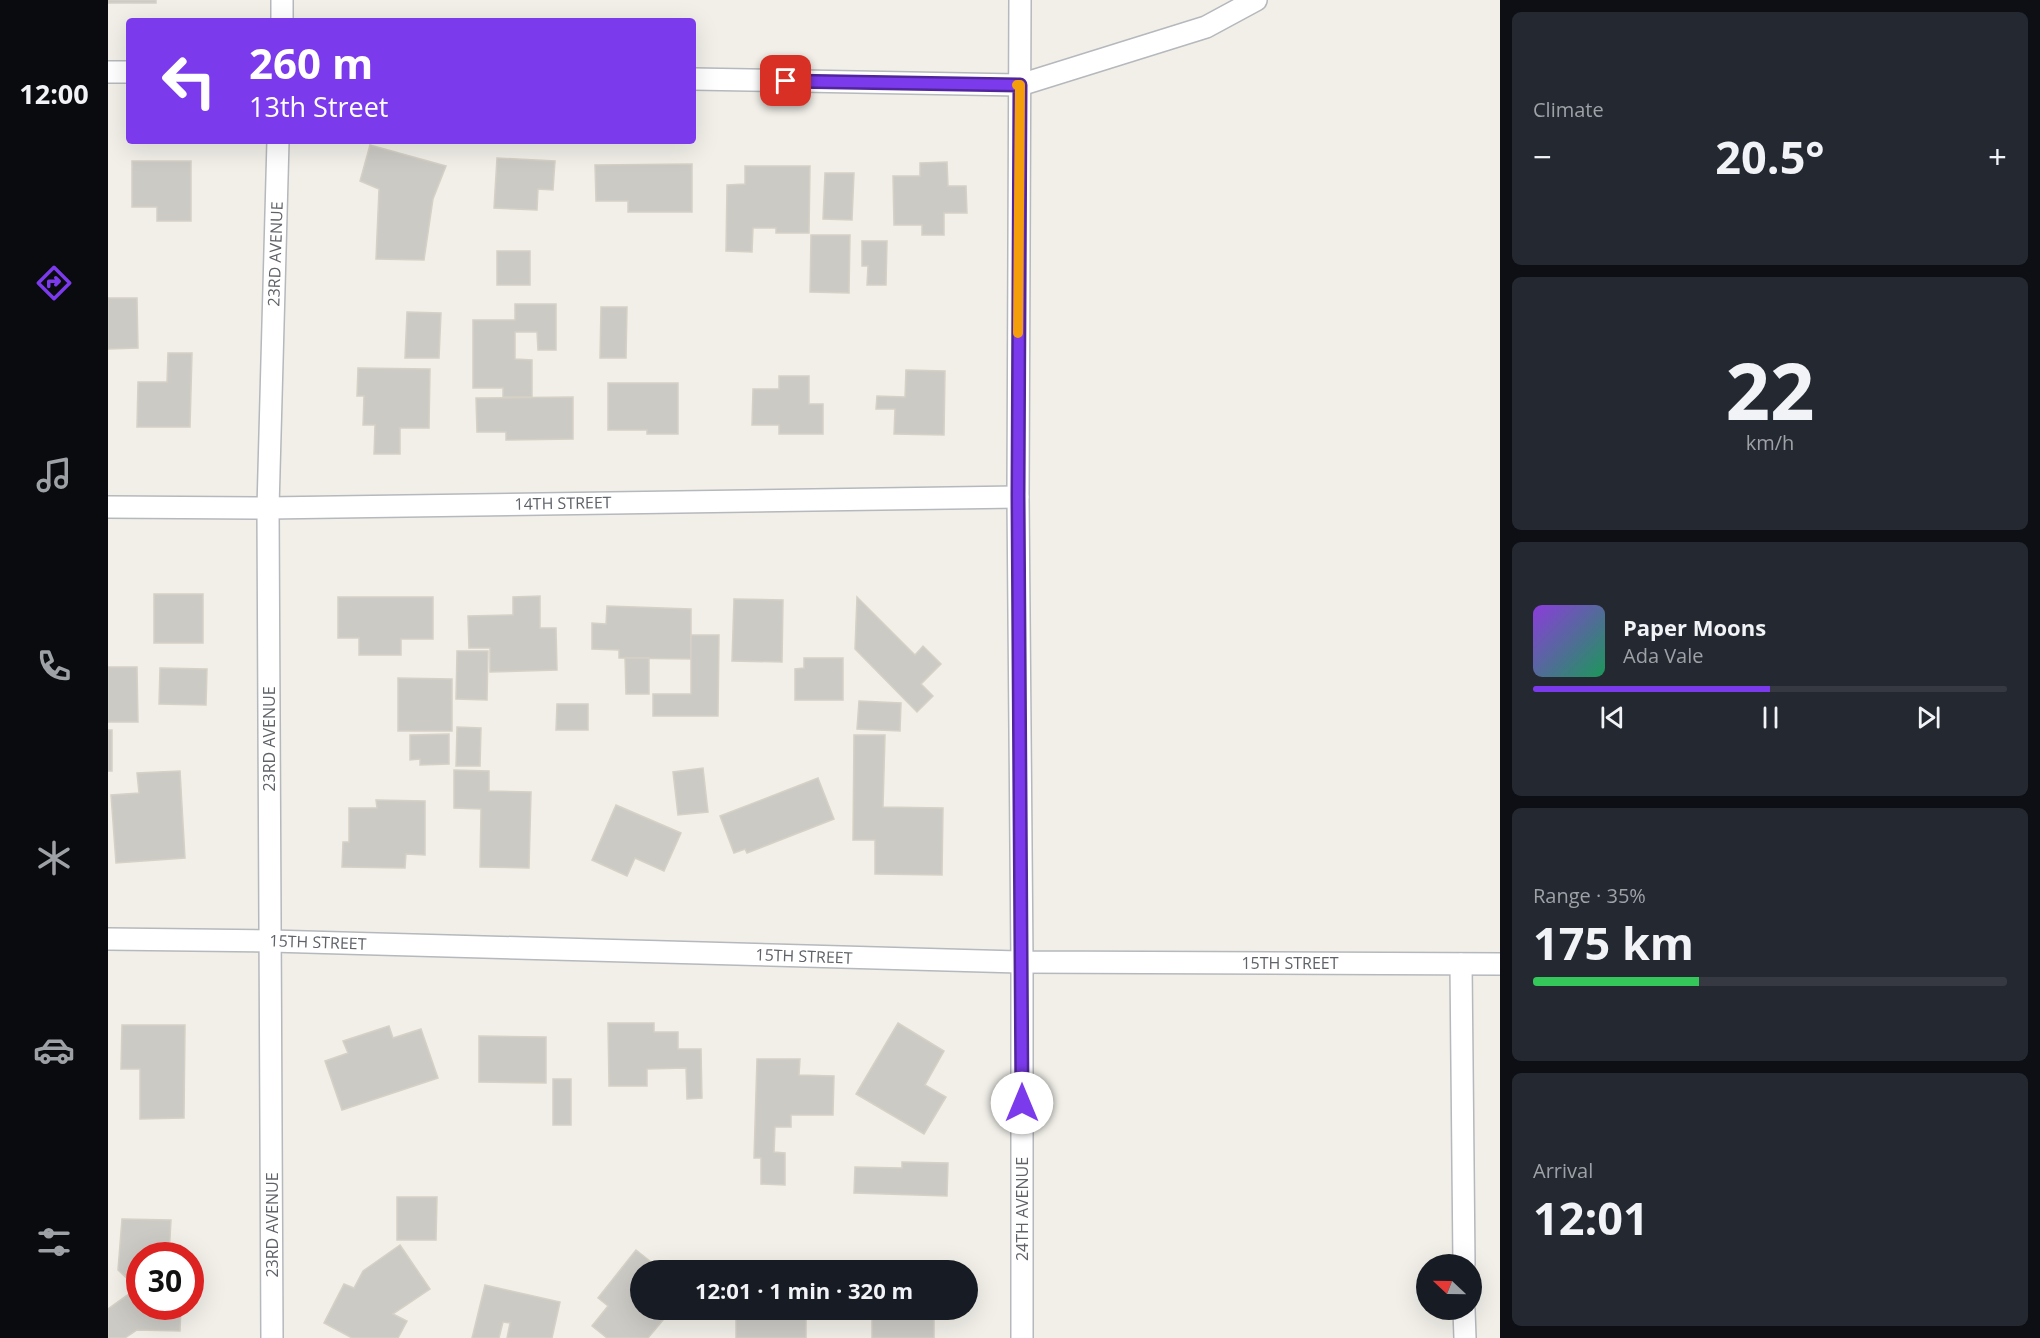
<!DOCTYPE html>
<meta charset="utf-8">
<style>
:root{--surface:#171b24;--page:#242831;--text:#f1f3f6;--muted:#9ea1a6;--line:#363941;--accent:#7c3aed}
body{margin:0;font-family:"Open Sans",sans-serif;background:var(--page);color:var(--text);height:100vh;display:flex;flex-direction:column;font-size:22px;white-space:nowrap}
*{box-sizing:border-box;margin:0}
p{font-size:20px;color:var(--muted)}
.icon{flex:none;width:33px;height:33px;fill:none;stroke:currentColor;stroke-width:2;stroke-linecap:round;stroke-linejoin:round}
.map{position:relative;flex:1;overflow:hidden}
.details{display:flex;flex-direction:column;gap:12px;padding:12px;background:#0d0f14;width:540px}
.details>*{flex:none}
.hud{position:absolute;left:18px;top:18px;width:570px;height:126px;border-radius:6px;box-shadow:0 6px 24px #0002;background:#7c3aed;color:#fff;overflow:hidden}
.needle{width:39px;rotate:292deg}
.buttons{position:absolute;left:1308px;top:1254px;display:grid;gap:12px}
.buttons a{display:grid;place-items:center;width:66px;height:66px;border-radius:50%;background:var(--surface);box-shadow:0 6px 24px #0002;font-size:30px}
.speed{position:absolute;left:18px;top:1242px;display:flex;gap:12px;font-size:30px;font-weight:700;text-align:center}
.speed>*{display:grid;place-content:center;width:78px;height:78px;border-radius:50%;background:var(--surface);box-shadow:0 6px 24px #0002;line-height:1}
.speed .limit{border:9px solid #d22;background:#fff;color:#111}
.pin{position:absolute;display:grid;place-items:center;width:51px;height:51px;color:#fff;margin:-26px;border-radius:12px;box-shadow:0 3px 9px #0006}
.me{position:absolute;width:66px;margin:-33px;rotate:0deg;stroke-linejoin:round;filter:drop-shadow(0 0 4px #0008)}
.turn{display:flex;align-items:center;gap:21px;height:126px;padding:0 24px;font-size:27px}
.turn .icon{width:78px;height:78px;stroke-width:2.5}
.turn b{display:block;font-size:42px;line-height:51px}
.big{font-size:45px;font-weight:700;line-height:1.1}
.details .card{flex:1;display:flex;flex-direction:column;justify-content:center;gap:9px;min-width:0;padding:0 21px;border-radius:9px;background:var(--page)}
.details .dial{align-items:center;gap:0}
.dial b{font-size:78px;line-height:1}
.song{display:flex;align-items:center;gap:18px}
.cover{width:72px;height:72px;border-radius:9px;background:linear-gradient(135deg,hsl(270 70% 55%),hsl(150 70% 35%))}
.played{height:6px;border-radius:3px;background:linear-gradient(90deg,var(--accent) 50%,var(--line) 50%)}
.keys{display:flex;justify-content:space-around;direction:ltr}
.heat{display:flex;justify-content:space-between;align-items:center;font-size:33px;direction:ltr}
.charge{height:9px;border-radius:4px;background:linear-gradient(90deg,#34c759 35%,var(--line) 0)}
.trip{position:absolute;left:522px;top:1260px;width:348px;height:60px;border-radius:30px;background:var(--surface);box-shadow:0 6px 24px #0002;font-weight:700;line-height:60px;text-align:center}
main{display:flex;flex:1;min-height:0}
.tabs{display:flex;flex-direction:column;width:108px;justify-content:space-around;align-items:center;background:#090b0e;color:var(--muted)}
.tabs .icon{width:42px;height:42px}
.tabs .current{color:var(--accent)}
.tabs b{font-size:27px;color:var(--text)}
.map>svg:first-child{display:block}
.building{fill:#cccac5;stroke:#d6d1c6;stroke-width:1.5}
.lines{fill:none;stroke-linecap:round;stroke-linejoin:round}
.street-casing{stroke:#b5b8bc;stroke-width:24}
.street{stroke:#fff;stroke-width:21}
.route-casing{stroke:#51269a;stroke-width:15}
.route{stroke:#7c3aed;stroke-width:10}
.slow{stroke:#f59e0b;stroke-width:10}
.labels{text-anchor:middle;stroke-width:5;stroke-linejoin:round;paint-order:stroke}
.street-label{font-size:16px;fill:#5f6368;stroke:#fff}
</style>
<main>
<nav class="tabs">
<b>12:00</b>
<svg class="icon current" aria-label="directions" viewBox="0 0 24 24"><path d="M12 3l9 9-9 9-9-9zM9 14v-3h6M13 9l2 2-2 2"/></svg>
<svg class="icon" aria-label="music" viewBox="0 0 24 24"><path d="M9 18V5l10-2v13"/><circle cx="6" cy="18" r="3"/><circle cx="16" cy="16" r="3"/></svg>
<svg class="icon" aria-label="phone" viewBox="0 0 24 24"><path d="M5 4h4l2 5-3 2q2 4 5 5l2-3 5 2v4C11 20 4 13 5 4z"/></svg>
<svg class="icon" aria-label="climate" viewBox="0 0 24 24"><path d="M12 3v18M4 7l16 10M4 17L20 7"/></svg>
<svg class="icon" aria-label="car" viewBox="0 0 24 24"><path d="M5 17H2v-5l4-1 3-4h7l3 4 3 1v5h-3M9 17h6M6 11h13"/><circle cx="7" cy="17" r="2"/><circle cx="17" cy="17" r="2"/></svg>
<svg class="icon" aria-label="filters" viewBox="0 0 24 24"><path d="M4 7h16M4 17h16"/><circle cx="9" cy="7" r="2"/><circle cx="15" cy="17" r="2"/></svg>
</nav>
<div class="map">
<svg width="1392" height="1338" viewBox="0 0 1392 1338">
<rect width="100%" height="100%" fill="#f1efe8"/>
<g class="building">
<rect x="0" y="0" width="48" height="3"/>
<polygon points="262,145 338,166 325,199 316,260 268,259 271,189 252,181"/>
<polygon points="389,158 447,161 445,190 430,189 429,210 386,208"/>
<polygon points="24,161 83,161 83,221 49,221 49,207 24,207"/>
<polygon points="839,162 840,186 858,186 859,213 836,213 836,235 814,235 814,225 786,225 785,176 812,176 812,163"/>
<polygon points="584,164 584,212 520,212 520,201 488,201 487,165"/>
<polygon points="637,166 702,166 701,233 668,233 668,228 645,228 644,252 618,251 619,185 637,184"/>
<polygon points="717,173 746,173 744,220 715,219"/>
<polygon points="703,235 742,235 741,293 702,292"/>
<polygon points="754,241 779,241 778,285 759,285 760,266 754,266"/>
<rect x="389" y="251" width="33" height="34"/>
<polygon points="0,298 29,298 30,348 0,349"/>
<polygon points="407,304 448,304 448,350 430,350 429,332 407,332 407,359 424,360 424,397 395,397 395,388 365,388 365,320 407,320"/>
<polygon points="493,307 519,307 518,358 492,358"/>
<polygon points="299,312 333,313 331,358 297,358"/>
<polygon points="60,353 84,353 82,427 29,427 30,382 59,382"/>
<polygon points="250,368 322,369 321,428 292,428 292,454 266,454 267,425 255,425 256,396 249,396"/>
<polygon points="798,370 837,371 836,435 786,434 787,409 768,409 769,396 797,397"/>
<polygon points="671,376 701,376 701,404 715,404 715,434 671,434 671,425 644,425 645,389 671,389"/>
<polygon points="500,383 570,383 570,434 539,434 539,430 500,430"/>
<polygon points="465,397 465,439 398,440 398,432 369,432 368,398"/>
<rect x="46" y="594" width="49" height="49"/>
<polygon points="432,596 432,628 448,628 449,670 382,672 382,648 361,648 360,616 405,615 405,597"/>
<polygon points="230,597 325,597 325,639 293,639 293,655 251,655 251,638 230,638"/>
<polygon points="749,597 807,655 815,646 833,664 813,684 825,696 809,712 747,649"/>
<polygon points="626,599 675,600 674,662 624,661"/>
<polygon points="499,606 583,609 583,659 511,658 511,650 484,649 484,623 498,624"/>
<polygon points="583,635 611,635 610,716 545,716 545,694 583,694"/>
<polygon points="349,651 380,651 379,700 348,699"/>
<polygon points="517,658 541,658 541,694 518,694"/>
<polygon points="696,658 735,658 735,700 687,700 687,669 696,668"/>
<polygon points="0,667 29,667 30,722 0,722"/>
<polygon points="52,668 99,669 98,705 51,704"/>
<polygon points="290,678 344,679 344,731 290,731"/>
<polygon points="751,701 793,703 792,731 749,729"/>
<polygon points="449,704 480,704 480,730 448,730"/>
<polygon points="349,727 373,728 372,766 348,766"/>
<rect x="0" y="730" width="4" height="41"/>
<polygon points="341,734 341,764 312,765 312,759 302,760 302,735"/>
<polygon points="746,735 777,735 775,807 835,808 834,875 767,874 767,840 745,840"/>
<polygon points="595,768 600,812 570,815 565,772"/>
<polygon points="346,770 381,771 381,791 423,792 421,868 372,867 373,809 346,808"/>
<polygon points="72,771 77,858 8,863 3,795 31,793 29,773"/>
<polygon points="710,778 726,819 639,853 637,849 626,853 612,816"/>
<polygon points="268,800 317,801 317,855 298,854 297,868 234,867 235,842 241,842 241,808 269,808"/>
<polygon points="508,805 573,833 556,871 527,858 519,876 484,860"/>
<polygon points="500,1023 546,1023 546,1032 570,1032 570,1049 593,1049 594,1098 579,1099 578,1068 539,1069 539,1086 501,1086"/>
<polygon points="790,1023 836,1051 817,1085 838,1097 816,1134 748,1094"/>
<polygon points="14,1025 77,1025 76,1118 32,1119 32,1069 13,1069"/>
<polygon points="281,1026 285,1038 313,1029 330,1078 234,1110 217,1061 240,1053 235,1041"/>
<polygon points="371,1036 438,1037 438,1083 371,1082"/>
<polygon points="649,1059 692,1059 691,1075 726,1076 725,1115 683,1115 683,1127 667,1127 666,1152 677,1153 677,1185 653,1184 653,1158 646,1158"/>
<rect x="445" y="1079" width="18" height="46"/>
<polygon points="794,1162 840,1163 839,1196 746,1193 747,1167 794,1168"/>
<polygon points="289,1197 329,1197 328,1240 289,1240"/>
<polygon points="14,1219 63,1220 61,1256 32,1256 32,1306 73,1306 72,1331 29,1330 17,1338 0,1338 0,1309 29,1288 10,1270"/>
<polygon points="292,1245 322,1289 285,1314 299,1321 290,1338 244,1338 216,1323 236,1284 246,1288 255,1271"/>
<polygon points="528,1250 553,1270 532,1270 532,1310 572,1310 565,1318 560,1314 540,1338 499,1338 484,1326 500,1306 490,1298"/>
<rect x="766" y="1266" width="46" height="4"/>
<polygon points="377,1285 452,1302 444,1338 399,1338 402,1323 395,1322 391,1338 364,1338"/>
<rect x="628" y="1310" width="70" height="28"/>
<rect x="764" y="1310" width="62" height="28"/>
</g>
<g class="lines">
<g class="street-casing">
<g id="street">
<polyline points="912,0 910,497 914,962 914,1338"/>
<polyline points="174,21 174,0"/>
<polyline points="0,72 21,72"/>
<polyline points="585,79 912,85 1098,27 1148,0"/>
<polyline points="0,507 160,508 910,497"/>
<polyline points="0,939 163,941 914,962 1392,964"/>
<polyline points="1353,964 1356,1264"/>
<polyline points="1356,1310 1357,1338"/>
<polyline points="164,1338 160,508 170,141"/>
</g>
</g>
<use href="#street" class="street"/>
</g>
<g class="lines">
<g class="route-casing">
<polyline id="route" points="678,81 912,85 910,496 914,1103"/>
</g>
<use href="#route" class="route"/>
<polyline class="slow" points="909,85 912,85 910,333"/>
</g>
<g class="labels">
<g class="street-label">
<text transform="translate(167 254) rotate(-88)" y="6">23RD AVENUE</text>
<text transform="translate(455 503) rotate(-1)" y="6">14TH STREET</text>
<text transform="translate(161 739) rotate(-90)" y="6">23RD AVENUE</text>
<text transform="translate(210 942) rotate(2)" y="6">15TH STREET</text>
<text transform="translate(696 956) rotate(2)" y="6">15TH STREET</text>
<text x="1182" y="969">15TH STREET</text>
<text transform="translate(914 1209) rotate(-90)" y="6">24TH AVENUE</text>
<text transform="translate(164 1225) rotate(-90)" y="6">23RD AVENUE</text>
</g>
</g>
</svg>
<div class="buttons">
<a><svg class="needle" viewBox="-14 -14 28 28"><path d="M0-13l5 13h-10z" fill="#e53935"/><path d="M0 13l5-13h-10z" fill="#9ea1a6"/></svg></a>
</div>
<div class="speed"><div class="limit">30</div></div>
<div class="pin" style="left:678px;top:81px;background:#d93025"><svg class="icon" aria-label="arrive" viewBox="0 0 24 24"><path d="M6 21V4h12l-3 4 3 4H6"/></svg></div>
<svg class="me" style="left:914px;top:1103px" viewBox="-20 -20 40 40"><circle r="19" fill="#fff"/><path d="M0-13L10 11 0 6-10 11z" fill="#7c3aed"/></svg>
<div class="trip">12:01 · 1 min · 320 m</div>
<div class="hud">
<div class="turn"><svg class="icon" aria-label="left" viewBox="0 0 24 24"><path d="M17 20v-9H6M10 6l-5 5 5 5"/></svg><div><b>260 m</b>13th Street</div></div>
</div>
</div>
<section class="details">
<div class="card"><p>Climate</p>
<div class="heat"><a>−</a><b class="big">20.5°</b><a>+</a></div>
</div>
<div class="card dial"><b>22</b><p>km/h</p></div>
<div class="card">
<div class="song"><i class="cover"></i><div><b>Paper Moons</b><p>Ada Vale</p></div></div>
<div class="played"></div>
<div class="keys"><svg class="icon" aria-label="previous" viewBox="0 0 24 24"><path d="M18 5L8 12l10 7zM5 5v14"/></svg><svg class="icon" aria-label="pause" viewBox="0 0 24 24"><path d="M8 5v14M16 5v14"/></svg><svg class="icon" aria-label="next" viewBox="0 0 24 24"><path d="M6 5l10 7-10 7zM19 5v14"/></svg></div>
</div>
<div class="card"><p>Range · 35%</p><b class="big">175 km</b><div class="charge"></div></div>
<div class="card"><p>Arrival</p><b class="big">12:01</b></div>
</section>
</main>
